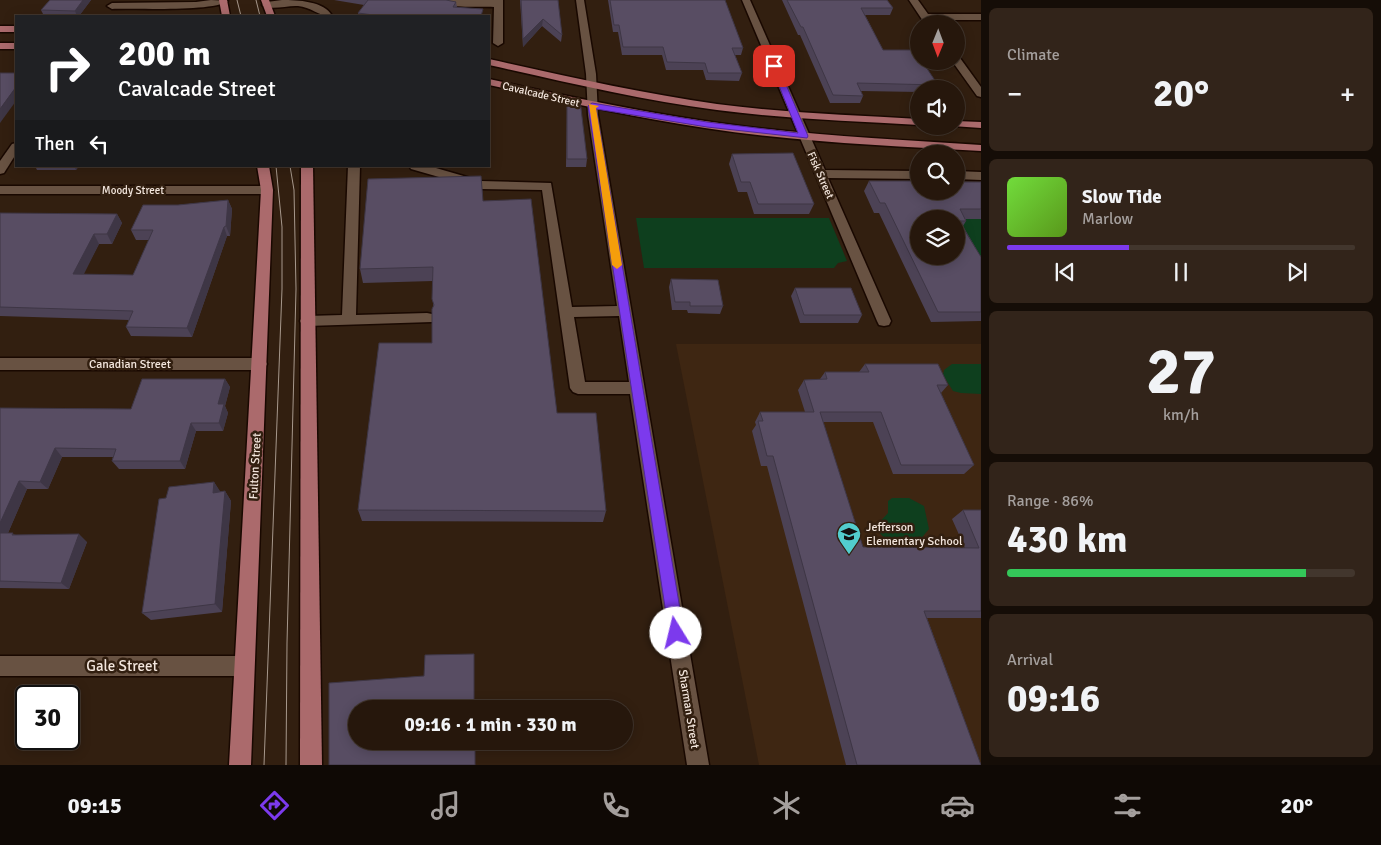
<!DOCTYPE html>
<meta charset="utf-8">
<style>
:root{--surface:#26170c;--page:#32241a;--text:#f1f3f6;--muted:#a49f9d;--line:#42362d;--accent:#7c3aed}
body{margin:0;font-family:Signika,sans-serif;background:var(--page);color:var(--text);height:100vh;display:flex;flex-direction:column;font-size:19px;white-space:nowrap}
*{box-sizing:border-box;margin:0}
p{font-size:16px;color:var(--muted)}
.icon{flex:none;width:28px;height:28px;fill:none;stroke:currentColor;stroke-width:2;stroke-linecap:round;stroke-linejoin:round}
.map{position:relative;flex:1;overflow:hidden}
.side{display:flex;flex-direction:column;gap:8px;padding:8px;background:#150d07;width:400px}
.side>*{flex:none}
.hud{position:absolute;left:15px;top:15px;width:475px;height:152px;border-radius:0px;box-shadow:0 2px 12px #0003,0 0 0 1px var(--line);background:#202124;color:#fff;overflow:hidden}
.needle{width:32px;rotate:181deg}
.buttons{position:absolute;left:910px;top:15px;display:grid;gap:10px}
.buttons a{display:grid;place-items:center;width:55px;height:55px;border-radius:50%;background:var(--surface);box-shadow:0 2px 12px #0003,0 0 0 1px var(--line);font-size:25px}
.speed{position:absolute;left:15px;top:685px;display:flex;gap:10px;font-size:25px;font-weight:700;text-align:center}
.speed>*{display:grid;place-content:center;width:65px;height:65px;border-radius:50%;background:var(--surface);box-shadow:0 2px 12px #0003,0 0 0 1px var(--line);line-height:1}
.speed .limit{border:2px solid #111;border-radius:8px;background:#fff;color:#111}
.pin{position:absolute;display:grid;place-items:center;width:42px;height:42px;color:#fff;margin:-21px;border-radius:10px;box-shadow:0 2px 8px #0006}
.me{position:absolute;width:55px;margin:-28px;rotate:351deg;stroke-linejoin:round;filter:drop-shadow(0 0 4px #0008)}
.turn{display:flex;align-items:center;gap:18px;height:105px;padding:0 20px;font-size:22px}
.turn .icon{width:65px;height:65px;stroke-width:2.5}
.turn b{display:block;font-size:35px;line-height:42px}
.then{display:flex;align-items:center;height:48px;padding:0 20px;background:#0003;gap:10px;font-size:19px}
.big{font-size:38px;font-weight:800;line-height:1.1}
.side .card{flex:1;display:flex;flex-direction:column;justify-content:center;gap:8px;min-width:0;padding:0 18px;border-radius:8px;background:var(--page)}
.side .dial{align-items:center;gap:0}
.dial b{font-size:65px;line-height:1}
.song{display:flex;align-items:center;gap:15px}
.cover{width:60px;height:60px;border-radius:8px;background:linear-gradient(135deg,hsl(100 70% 55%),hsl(90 70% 35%))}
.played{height:5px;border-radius:2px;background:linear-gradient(90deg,var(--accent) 35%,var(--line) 35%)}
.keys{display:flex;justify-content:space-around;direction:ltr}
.heat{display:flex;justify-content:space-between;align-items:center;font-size:28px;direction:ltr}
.charge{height:8px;border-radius:4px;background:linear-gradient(90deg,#34c759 86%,var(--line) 0)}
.trip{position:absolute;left:348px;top:700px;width:285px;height:50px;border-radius:25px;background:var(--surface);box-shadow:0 2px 12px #0003,0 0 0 1px var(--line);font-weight:800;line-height:50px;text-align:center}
.dock{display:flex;height:80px;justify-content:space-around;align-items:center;background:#0f0905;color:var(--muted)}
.dock .icon{width:35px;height:35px}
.dock .on{color:var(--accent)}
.dock b{font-size:22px;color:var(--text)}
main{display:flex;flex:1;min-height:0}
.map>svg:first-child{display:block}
.built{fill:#3e2612}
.green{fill:#0e3f1e}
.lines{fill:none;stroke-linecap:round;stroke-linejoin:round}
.minor-casing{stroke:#190800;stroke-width:3}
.major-casing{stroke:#190800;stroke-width:3}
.minor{fill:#685242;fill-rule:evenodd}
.major{fill:#ab6a6c;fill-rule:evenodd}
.tram{stroke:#a7988c;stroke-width:1}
.wall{fill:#4c4255}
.shaded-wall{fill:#3e3645}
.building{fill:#584d63;stroke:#3e3645;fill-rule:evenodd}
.route{fill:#7c3aed;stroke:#51269a}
.slow{fill:#f59e0b}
.labels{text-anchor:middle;stroke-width:5;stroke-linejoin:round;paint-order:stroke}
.far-street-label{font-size:11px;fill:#f3e6dd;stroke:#321f10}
.street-label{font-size:12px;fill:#f3e6dd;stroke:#321f10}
.poi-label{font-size:12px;fill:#f3e6dd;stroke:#321f10;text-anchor:start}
.near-street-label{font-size:15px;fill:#f3e6dd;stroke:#321f10}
</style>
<main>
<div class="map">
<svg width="981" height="765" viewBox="0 0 981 765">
<rect width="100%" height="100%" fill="#321f10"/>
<polygon class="built" points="676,344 981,344 981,765 759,765"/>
<g class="green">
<polygon points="636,218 829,218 847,261 838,263 834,268 644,268"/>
<polygon points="956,219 981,219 981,265"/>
<polygon points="952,364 981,364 981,394 961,393 953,391 943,375 944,370"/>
<path d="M 892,498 L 909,498 L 924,506 L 929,529 L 909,553 C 893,548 885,540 875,527 L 888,513 L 888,501 Z"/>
</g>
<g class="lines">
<g class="minor-casing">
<g id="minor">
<path d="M 211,0 L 228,1 C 214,12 134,8 112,9 L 107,6 L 112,3 L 196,2 Z"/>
<path d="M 282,0 C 297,0 325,1 332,16 C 320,17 311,7 298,6 C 288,5 270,11 262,5 L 267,2 Z"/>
<path d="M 430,0 L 503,0 L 503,43 L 498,46 L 493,43 L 494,7 C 479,6 441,9 430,0 Z"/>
<path d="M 576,0 L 584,0 L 596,74 L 598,115 L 709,765 L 687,765 L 630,394 L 578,394 L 573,392 L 570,388 L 542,190 L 481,189 L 411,169 L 409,166 L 429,166 L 481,181 L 551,183 L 572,307 L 617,306 L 588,115 L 586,74 ZM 619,316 L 629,382 L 585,382 L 574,317 Z"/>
<polygon points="742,0 750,0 825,170 919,171 919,179 828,178 891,321 889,325 884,326 879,325 877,321"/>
<polygon points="909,0 918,0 928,14 981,14 981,20 932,20 935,24 925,24"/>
<polygon points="956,57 960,58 981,87 981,97 977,96 952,61 956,61"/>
<polygon points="16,143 16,154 4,173 0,174 0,161 12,144"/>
<polygon points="348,166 360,166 356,315 427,313 432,314 434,318 432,322 307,326 302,325 300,321 302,317 307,316 342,315"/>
<polygon points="956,171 981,172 981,180 956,179"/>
<polygon points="0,186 267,186 273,190 267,194 0,194"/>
<polygon points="0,358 260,358 265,360 267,364 265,368 260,370 0,370"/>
<polygon points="0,656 244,656 251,659 254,666 251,673 244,676 0,676"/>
</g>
</g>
<g class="major-casing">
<g id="major">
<polygon points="219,0 227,0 230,16 222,16"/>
<polygon points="261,0 269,0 275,16 267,16"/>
<rect x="0" y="26" width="16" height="6"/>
<rect x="0" y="43" width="16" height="6"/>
<path d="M 489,59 C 565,76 640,93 717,104 C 784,113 852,115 919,119 L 919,125 C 852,121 784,119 717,110 C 640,100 565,82 489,65 Z"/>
<path d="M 489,79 C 561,95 632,110 705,121 C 796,135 889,139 981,145 L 981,151 C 889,146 796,142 705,128 C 632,117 561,101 489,85 Z"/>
<polygon points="956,121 981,122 981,128 952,126 956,126"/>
<polygon points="257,166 269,166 273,190 251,765 229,765 261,190"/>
<polygon points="301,166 313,166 322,765 300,765"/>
</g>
</g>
<use href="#minor" class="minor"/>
<use href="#major" class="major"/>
<g class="tram">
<polyline points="237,0 241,16"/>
<polyline points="256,0 260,16"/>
<polyline points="264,765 282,289 282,227 276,166"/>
<polyline points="286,765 287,643 296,289 294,190 290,166"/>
</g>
</g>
<g class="wall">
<polygon points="50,0 91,0 79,16 44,16 41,10"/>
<polygon points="334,0 446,0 456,2 457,7 483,16 358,16 358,13 364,5"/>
<polygon points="520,0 558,0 562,35 561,42 542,26 523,47"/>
<polygon points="608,0 725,0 743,48 741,55 735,55 742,73 739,81 706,80 703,70 666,70 662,55 622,55 618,32 613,32"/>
<polygon points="782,0 887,0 893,8 890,15 865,15 883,50 938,85 936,89 919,89 919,92 861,91 863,96 860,103 830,103 800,35 798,35"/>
<polygon points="567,100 587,159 586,167 566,167"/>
<polygon points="732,154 814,204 809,214 754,214 747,192 738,192 729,164"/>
<polygon points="35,166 79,166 76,170 37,170"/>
<polygon points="145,166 189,166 145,167"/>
<polygon points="869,181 981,182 981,219 966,219 966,221 963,226 981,257 981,321 931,322 879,213 874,213 864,191"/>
<polygon points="228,200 232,209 230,236 227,236 192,337 131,336 126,327 129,320 0,316 0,213 117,214 122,223 112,244 99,244 83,274 133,275 149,240 136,240 131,230 178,205"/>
<polygon points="483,201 557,413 606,511 603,522 362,521 358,510 432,343 433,307 433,281 363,283 360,269"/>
<polygon points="671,279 723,306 720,314 688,313 687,310 672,310 669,287"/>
<polygon points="795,288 862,315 858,323 800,323 791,296"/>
<polygon points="865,364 948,385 941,393 974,465 964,474 893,474 873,422 823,422 863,547 965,548 952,519 963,510 981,510 981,618 927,618 981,765 846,765 767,466 761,466 752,431 756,425 755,422 760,412 805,412 798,390 804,380 820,379 825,372 859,372"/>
<polygon points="225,379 230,387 225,406 228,413 223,431 196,431 185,469 119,469 112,461 113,457 62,457 48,489 27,489 8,533 16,535 87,542 69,589 0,588 0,408 131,409"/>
<polygon points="214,482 220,492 225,491 231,501 222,612 151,620 142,613 166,498"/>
</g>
<g class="shaded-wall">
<polygon points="83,0 91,0 79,16 77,16 75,11"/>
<polygon points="543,19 542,26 523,47 523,39"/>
<polygon points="16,87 16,101 0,123 0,109"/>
<polygon points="74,166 79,166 76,170"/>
<polygon points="228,200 232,209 230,236 226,226"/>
<polygon points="117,214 122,223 112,244 107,234"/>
<polygon points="224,227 227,236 192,337 187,328"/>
<polygon points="94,234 99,244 79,284 73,274"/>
<polygon points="225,379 230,387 225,406 228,413 223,431 219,423 218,404"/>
<polygon points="191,423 196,431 185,469 180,461"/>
<polygon points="55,448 62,457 48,489 40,482"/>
<polygon points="19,481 27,489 5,540 0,537 0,523"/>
<polygon points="214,482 220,491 219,502 213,493"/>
<polygon points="225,491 231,501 222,612 215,604"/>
<polygon points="79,534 87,542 69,589 61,583"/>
</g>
<g class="building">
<polygon points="50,0 83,0 75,11 41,10"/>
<polygon points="368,0 446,0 456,2 453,7 483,9 481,16 381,16 358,13"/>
<polygon points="521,0 558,0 562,35 543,19 523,39"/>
<polygon points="610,0 725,0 743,48 732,48 742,73 708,73 705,63 667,62 663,47 623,47 619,25 614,25"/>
<polygon points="787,0 887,0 893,8 861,8 883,50 915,50 919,56 919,61 922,61 938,85 857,83 863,96 833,95 803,27 801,27"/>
<polygon points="0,73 16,73 16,87 0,109"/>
<polygon points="567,100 580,100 587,159 567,159"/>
<polygon points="793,153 814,204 758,204 750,182 741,182 732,154"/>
<polygon points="481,176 483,201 531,199 557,413 596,413 606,511 358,510 379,343 432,343 432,309 434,305 432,299 433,267 360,269 368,179"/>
<path d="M 869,181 L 919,181 L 919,191 L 956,191 L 956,182 L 981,182 L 981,209 L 960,209 L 966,221 L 959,221 L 981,257 L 981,312 L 938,312 L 885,203 L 880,203 ZM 919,219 L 956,219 L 956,256 L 919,256 Z"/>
<polygon points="228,200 226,226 224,227 187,328 126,327 133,311 0,307 0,213 117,214 107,234 94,234 73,274 133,275 153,230 131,230 143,205 178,205"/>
<polygon points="671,279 718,280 723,306 690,306 690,302 675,302"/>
<polygon points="795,288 851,288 862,315 804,315"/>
<polygon points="865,364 938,364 948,385 937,385 974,465 901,465 881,412 820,412 863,547 979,548 963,510 981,510 981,611 924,611 981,765 857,765 773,456 767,456 758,421 763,421 760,412 814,412 804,380 827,379 825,372 869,372"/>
<polygon points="142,379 225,379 218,404 224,404 219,423 191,423 180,461 112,461 116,449 55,448 40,482 19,481 0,523 0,408 131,409"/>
<polygon points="214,482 213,493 225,491 215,604 142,613 159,499 166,498 169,487"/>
<polygon points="0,533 13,533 12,535 79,534 61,583 0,581"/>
<polygon points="474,654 474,709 356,709 356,741 475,741 475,765 329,765 329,683 424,676 425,655"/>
</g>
<polygon class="route" points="774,64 778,66 808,136 807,138 707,127 596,109 684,633 682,638 676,640 671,638 669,633 588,106 592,103 707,122 798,133 771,66"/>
<polygon class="slow" points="589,104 599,106 596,108 622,265 617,269 612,265"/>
<defs>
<g id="school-pin" transform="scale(1.25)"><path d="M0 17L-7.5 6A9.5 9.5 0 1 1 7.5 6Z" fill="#52cdce" stroke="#321f10"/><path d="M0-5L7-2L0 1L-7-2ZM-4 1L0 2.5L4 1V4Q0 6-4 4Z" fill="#111"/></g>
</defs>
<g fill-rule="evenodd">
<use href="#school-pin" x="849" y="534"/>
</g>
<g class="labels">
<g class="far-street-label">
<text transform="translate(541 94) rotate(13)" y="4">Cavalcade Street</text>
<text transform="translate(821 175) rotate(66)" y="4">Fisk Street</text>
<text x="133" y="194">Moody Street</text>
</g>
<g class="street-label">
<text x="130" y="368">Canadian Street</text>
<text transform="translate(255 466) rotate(-87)" y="4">Fulton Street</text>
<text transform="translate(689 709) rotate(81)" y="4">Sharman Street</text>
</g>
<g class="poi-label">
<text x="866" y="531">Jefferson<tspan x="866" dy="14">Elementary School</tspan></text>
</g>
<g class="near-street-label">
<text x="122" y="671">Gale Street</text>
</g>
</g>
</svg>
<div class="buttons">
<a><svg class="needle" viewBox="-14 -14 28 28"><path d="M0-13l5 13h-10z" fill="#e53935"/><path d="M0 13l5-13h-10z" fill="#a49f9d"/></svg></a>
<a><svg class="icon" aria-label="sound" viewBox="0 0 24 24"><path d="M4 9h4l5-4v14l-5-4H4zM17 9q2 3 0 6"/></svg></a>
<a><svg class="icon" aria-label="search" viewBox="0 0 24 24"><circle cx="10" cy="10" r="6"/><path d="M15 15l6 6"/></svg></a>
<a><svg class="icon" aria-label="layers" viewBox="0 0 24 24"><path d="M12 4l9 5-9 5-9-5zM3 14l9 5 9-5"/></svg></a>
</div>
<div class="speed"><div class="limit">30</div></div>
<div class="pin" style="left:774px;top:66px;background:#d93025"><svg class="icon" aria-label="arrive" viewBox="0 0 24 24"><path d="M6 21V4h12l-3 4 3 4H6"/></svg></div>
<svg class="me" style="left:676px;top:633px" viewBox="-20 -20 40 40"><circle r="19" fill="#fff"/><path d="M0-13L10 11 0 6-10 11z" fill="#7c3aed"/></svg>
<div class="trip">09:16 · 1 min · 330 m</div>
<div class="hud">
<div class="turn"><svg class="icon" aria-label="right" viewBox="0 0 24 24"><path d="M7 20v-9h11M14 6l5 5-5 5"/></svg><div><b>200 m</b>Cavalcade Street</div></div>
<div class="then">Then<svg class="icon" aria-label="left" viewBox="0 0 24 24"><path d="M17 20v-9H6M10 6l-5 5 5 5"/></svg></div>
</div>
</div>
<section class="side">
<div class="card"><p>Climate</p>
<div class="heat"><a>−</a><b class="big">20°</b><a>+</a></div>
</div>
<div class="card">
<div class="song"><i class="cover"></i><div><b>Slow Tide</b><p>Marlow</p></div></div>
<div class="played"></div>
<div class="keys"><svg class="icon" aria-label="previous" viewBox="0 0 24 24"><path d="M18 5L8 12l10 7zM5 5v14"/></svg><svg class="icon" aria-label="pause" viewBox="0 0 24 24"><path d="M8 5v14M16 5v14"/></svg><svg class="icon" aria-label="next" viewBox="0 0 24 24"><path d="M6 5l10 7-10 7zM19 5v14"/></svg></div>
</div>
<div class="card dial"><b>27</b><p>km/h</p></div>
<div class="card"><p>Range · 86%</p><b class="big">430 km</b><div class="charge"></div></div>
<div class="card"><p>Arrival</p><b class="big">09:16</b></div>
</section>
</main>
<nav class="dock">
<b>09:15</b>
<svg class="icon on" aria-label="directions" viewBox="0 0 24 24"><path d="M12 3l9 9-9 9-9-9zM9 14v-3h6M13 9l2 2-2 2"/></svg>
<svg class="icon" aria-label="music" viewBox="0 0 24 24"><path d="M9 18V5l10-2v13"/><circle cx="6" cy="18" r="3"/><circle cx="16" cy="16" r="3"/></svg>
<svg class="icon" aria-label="phone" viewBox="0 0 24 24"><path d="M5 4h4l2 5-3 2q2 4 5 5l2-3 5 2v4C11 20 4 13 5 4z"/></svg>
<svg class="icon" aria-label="climate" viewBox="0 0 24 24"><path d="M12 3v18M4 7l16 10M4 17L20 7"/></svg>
<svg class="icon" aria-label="car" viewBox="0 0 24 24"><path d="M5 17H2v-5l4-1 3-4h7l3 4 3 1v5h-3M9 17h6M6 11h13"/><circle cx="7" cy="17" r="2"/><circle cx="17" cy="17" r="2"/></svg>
<svg class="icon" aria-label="filters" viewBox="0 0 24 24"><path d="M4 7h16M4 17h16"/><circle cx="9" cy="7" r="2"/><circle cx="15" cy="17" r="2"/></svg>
<b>20°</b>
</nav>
